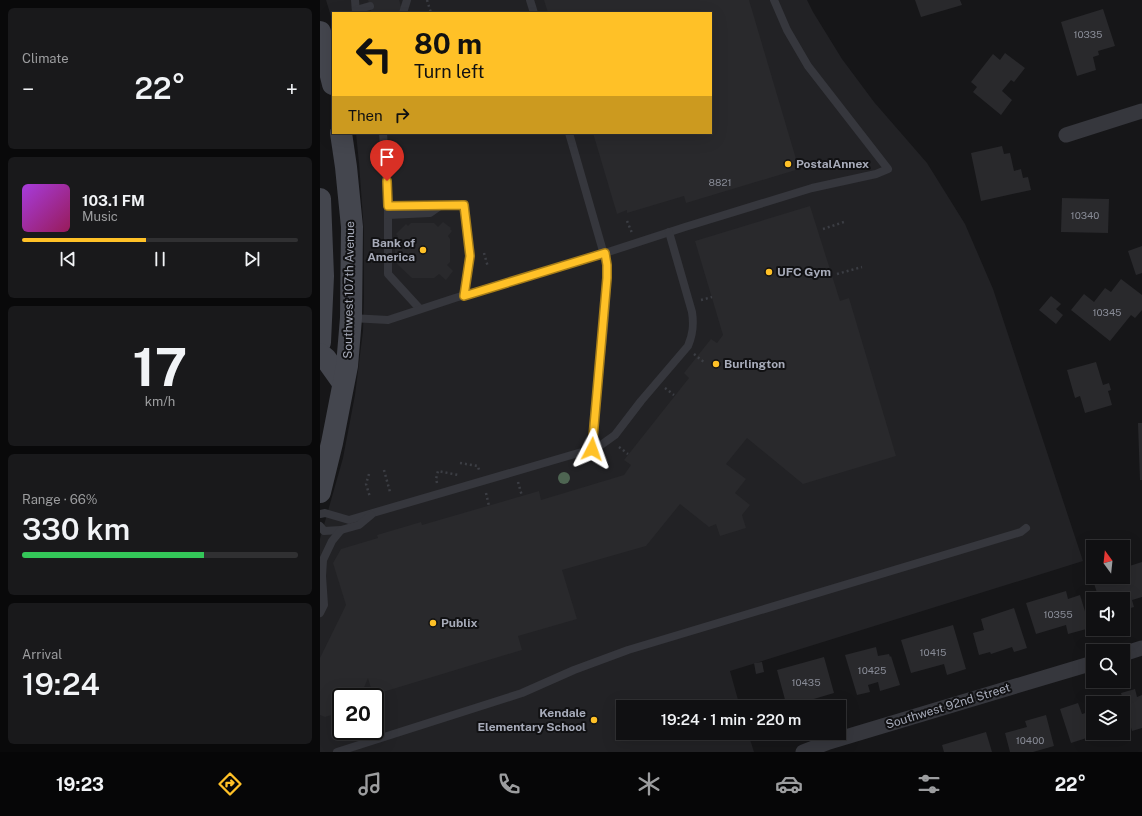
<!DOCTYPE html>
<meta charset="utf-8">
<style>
:root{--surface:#101012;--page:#19191b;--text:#f1f3f6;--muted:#9c9d9f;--line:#303032;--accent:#ffc127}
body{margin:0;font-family:"Public Sans",sans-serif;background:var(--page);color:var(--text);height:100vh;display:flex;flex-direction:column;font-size:15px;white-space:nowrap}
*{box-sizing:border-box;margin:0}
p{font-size:13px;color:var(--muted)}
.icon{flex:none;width:22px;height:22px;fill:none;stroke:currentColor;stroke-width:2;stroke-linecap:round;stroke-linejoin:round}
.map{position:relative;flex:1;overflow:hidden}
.drawer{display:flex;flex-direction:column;gap:8px;padding:8px;background:#09090a;width:320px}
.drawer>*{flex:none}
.hud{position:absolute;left:12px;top:12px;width:380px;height:122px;border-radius:0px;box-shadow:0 4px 16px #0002,0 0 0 1px var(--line);background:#ffc127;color:#111;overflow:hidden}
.needle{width:26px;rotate:345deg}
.controls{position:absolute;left:766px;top:540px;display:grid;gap:8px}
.controls a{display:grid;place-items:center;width:44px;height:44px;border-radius:0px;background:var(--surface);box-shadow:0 4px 16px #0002,0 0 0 1px var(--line);font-size:20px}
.speed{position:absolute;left:12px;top:688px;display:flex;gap:8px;font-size:20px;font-weight:700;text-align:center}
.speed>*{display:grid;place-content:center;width:52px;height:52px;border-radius:50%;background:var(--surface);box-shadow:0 4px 16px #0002,0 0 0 1px var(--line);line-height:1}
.speed .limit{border:2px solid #111;border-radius:6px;background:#fff;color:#111}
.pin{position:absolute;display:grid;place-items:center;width:34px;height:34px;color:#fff;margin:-41px -17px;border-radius:50% 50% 50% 0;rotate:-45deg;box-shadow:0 0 4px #0007}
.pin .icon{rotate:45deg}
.me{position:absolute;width:44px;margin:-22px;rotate:4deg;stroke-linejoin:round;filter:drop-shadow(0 0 3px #0008)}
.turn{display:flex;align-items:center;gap:14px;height:84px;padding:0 16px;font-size:18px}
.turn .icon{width:52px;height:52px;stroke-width:2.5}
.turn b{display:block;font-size:28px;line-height:34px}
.then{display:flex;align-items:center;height:38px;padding:0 16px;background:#0003;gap:8px;font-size:15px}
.big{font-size:30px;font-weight:600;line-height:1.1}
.drawer .widget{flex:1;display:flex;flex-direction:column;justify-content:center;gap:6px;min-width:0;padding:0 14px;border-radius:6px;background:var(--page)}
.drawer .dial{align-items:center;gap:0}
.dial b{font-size:52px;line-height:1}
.song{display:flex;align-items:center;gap:12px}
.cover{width:48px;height:48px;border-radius:6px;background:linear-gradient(135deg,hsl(280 70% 55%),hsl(330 70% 35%))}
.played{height:4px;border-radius:2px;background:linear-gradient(90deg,var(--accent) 45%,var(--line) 45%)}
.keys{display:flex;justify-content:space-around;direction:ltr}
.heat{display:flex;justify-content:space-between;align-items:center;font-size:22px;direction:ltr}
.charge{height:6px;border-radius:3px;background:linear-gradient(90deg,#34c759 66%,var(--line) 0)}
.trip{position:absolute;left:296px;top:700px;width:230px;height:40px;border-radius:0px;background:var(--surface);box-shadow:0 4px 16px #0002,0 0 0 1px var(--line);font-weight:600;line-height:40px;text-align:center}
.menu{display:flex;height:64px;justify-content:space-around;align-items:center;background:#060607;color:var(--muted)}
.menu .icon{width:28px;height:28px}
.menu .active{color:var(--accent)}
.menu b{font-size:18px;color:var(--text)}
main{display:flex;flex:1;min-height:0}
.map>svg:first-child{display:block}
.built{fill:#222225;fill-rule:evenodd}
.building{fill:#29292c}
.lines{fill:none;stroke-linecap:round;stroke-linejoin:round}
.path{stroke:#3c3e44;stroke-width:2.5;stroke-dasharray:2 3;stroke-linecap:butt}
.service{stroke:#36373d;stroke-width:8}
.minor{stroke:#36373d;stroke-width:15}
.secondary{stroke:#44464e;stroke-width:22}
.tree{fill:#4e6552}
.route-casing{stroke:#a67d19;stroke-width:10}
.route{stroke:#ffc127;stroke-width:7}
.poi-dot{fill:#ffc127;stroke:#111113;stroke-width:1.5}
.labels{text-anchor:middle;stroke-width:4;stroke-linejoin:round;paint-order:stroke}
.number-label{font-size:10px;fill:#878a95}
.poi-label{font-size:12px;font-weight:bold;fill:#a7abb9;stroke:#111113;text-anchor:start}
.street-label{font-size:12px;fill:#a7abb9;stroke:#111113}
</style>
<main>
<section class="drawer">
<div class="widget"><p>Climate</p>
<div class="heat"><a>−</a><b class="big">22°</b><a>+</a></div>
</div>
<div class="widget">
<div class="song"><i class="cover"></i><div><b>103.1 FM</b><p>Music</p></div></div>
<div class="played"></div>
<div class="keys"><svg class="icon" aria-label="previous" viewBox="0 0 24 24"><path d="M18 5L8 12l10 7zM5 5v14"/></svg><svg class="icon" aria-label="pause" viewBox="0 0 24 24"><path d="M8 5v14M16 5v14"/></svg><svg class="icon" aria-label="next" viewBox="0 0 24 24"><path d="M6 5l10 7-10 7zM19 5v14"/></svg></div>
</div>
<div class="widget dial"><b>17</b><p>km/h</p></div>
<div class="widget"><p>Range · 66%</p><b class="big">330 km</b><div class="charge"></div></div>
<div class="widget"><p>Arrival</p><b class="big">19:24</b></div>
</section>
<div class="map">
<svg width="822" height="752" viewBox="0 0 822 752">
<rect width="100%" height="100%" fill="#161618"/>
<path class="built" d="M 6,0 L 487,0 L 493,12 L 522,59 L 554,102 L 607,163 L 645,224 L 673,289 L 763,561 L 410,671 L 420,707 L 303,707 L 303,733 L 428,733 L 434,752 L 0,752 L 0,539 L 23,458 L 35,395 L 43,331 L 44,296 L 44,232 L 39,163 L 36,133 L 391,133 L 391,13 L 13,13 L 13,23 ZM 21,697 L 55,697 L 55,731 L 21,731 Z"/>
<g class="building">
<polygon points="48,0 79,0 83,13 52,13"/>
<polygon points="224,0 429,0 479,169 366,203 364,196 307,213 307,210 297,214 273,133 391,133 391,13 228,13"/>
<polygon points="595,0 640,0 642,5 601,17"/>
<polygon points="783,9 795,46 778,51 779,55 773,57 776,70 757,76 741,22"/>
<polygon points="685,53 705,68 694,82 691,80 682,91 692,100 681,115 653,92 657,87 651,82 673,54 680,60"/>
<polygon points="682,146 684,154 690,153 694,171 701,169 703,178 708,177 711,190 661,201 651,153"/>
<polygon points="742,198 789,199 788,233 741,232"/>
<polygon points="490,206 520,301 529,298 576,456 483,484 427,438 406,464 426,479 415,493 430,505 422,515 426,528 400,536 396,524 389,527 360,504 326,546 242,570 257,619 198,636 202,650 53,695 48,678 40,697 21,697 21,712 5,717 0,715 0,658 26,605 13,563 21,549 58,538 57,535 101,522 102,525 219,491 221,500 304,475 311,465 304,460 369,378 364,373 391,339 397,343 403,335 375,241"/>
<polygon points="123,222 131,228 130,229 132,231 128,236 130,239 130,262 127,265 133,271 126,280 119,274 114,278 92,278 75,262 75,239 78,236 76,234 86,224 88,226 91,223 114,223 118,227"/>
<polygon points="822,246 822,273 816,275 808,251"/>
<polygon points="801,279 822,295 822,310 815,318 811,315 790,341 751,310 764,294 774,302 785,288 791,292"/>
<polygon points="731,296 741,304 736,309 743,315 736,324 719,310"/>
<polygon points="776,362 783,385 789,383 791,390 788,391 792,405 765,413 760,396 755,398 747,370"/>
<polygon points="818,423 822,423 822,480 820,480"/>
<polygon points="822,562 822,597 812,600 814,607 803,610 803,599 779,599 772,577 803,577 803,568"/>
<polygon points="746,591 748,599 760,595 770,628 748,634 746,625 716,634 706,603"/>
<polygon points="694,608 707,648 694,652 692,647 671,654 670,652 659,655 653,633 664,630 661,619"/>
<polygon points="633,625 646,669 627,675 624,664 591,673 581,640"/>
<polygon points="556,647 558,656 569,654 570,657 571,656 580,685 560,691 558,682 548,685 550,692 537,695 525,655"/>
<polygon points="504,657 514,693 487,701 489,707 467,707 457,670"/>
<polygon points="442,662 444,672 436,674 434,663"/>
<polygon points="815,689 817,697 822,695 822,728 812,731 801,693"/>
<polygon points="758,703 762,714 773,711 773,733 782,733 751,743 740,709"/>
<polygon points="726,715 734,746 713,752 690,752 685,733 707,727 705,721"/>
<polygon points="666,732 672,752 624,752 622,745"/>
</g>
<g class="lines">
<g class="path">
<polyline points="107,0 111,13"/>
<polyline points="307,221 312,233"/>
<polyline points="503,229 524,222"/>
<polyline points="164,253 168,267"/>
<polyline points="517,274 542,267"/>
<polyline points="381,300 392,297"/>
<polyline points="374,354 385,363"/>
<polyline points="345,388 354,395"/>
<polyline points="299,447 308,454"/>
<polyline points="140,463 158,466 159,470"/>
<polyline points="64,470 70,492"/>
<polyline points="49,474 46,484 50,497"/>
<polyline points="198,482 202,496"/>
<polyline points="117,483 116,479 118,471 138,475"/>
<polyline points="166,493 169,506"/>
</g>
<g class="service">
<polyline points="35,0 36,13"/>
<polyline points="210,0 214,13"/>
<polyline points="36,10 50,6"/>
<polyline points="83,13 87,0"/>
<polyline points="63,133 68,206 68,274 100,309"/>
<path d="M 249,133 L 287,265 C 288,326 275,388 272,449"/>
<polyline points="68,206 144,205 150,256 144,296"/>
<polyline points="68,215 110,213 120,206"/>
<polyline points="31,318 68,320 135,298 285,253 365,227 492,188 556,174 568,169 488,66 467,30 454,0"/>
<path d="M 0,514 L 5,513 L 29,520 L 272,449 L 281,445 L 295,435 L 321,401 L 368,346 C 373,334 374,325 372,312 L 349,232"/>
<polyline points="0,526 4,531 21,530"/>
<polyline points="0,613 4,605 2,576 3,560 12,541 21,530 39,525 51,515"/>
<polyline points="17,752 202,693 254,670 308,650 701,532 706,528"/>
</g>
<g class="minor">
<polyline points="746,135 822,111"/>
<polyline points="803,654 822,648"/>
<polyline points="483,752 509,742 773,663"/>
</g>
<g class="secondary">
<polyline points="0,32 13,84"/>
<polyline points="0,199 3,276 0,342"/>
<polyline points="0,354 6,359 23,383"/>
<polyline points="0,492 12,443 27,366 31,318 32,227 26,167 21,133"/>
</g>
</g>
<circle class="tree" cx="244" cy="478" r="6"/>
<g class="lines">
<g class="route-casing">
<polyline id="route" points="67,181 68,206 144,205 150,256 144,296 285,253 287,265 287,278 272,449"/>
</g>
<use href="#route" class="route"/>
</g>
<g class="poi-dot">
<circle cx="468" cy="164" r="4"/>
<circle cx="103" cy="250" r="4"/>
<circle cx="449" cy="272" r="4"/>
<circle cx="396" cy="364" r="4"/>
<circle cx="113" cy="623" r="4"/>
<circle cx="274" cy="720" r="4"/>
</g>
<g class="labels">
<g class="number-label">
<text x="768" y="38">10335</text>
<text x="400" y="186">8821</text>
<text x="765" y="219">10340</text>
<text x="787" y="316">10345</text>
<text x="738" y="618">10355</text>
<text x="613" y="656">10415</text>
<text x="552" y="674">10425</text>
<text x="486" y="686">10435</text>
<text x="710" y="744">10400</text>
</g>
<g class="poi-label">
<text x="476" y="168">PostalAnnex</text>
<text x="95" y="247" text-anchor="end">Bank of<tspan x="95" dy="14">America</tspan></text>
<text x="457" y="276">UFC Gym</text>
<text x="404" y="368">Burlington</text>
<text x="121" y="627">Publix</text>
<text x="266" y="717" text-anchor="end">Kendale<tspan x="266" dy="14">Elementary School</tspan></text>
</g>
<g class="street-label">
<text transform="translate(29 290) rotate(-89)" y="4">Southwest 107th Avenue</text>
<text transform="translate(628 706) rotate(-17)" y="4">Southwest 92nd Street</text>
</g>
</g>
</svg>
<div class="controls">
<a><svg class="needle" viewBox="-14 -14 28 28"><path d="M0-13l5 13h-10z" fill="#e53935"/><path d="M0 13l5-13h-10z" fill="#9c9d9f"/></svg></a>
<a><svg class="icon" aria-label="sound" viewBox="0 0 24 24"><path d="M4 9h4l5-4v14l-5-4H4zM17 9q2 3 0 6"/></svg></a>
<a><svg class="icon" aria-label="search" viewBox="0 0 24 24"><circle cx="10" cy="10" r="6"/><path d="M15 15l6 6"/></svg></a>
<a><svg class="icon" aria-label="layers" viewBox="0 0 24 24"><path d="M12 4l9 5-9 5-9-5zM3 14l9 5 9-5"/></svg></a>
</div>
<div class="speed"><div class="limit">20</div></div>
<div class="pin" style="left:67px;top:181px;background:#d93025"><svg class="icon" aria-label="arrive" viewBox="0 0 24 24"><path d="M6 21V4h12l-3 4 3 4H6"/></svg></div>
<svg class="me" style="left:272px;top:449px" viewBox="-20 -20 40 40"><path d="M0-17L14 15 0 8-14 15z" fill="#ffc127" stroke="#fff" stroke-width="4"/></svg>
<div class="trip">19:24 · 1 min · 220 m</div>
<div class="hud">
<div class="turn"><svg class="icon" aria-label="left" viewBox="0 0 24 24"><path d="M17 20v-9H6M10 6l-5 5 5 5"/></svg><div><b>80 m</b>Turn left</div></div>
<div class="then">Then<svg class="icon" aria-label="right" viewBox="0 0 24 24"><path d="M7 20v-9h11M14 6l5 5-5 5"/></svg></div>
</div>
</div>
</main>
<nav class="menu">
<b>19:23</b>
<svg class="icon active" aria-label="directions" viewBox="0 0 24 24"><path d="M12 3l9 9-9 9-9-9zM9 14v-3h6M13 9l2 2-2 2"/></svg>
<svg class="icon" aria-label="music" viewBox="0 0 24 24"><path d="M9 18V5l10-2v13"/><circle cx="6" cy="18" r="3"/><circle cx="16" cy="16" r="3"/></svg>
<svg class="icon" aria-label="phone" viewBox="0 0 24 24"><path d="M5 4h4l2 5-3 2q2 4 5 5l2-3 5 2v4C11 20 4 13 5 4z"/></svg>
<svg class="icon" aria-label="climate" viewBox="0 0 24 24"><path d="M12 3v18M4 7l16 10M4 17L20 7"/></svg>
<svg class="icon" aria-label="car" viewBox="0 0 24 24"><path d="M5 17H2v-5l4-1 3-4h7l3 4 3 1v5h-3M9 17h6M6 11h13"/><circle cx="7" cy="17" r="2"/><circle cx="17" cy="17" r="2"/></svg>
<svg class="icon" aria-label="filters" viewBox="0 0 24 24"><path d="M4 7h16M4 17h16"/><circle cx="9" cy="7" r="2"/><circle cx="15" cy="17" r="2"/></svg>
<b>22°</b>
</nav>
